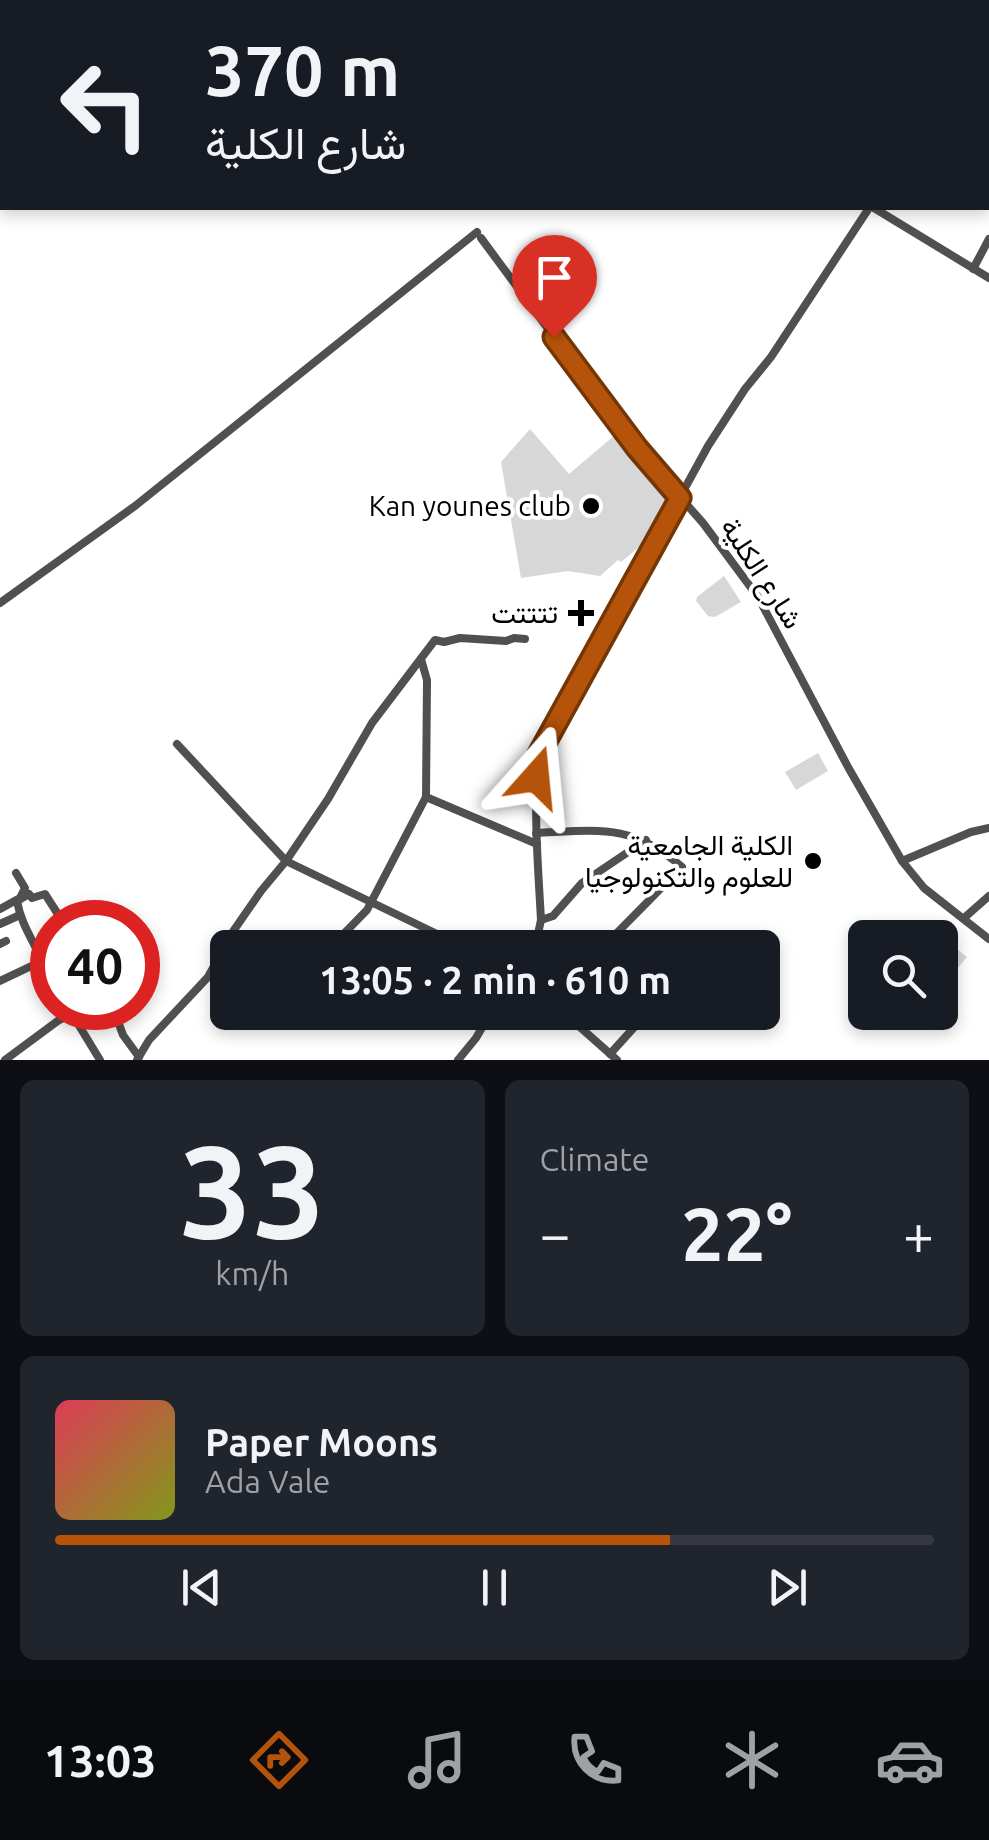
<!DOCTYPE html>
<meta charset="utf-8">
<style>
:root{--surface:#171b24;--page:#20242c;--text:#f1f3f6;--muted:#9ea1a6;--line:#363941;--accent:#b45309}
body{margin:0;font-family:Ubuntu,Vazirmatn,sans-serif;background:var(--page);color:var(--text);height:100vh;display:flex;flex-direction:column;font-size:38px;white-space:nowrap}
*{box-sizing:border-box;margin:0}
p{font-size:32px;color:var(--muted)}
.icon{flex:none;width:55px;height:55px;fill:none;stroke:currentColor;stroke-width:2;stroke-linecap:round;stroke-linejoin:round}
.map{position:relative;height:1060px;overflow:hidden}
.sheet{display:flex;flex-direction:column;gap:20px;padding:20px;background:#0d0f14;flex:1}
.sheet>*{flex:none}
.top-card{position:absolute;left:0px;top:0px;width:990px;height:210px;box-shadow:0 5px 15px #0003;background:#171b24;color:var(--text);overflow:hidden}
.tools{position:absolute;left:848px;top:920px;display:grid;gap:20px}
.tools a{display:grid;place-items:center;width:110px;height:110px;border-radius:15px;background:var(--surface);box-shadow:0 5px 15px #0003;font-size:50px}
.speed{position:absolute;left:30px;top:900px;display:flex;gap:20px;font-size:50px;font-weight:700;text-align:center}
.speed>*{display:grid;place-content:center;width:130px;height:130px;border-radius:50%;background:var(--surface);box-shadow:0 5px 15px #0003;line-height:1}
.speed .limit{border:15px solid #d22;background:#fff;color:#111}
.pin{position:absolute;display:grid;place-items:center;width:85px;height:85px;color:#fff;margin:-102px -42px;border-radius:50% 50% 50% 0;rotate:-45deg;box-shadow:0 0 10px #0007}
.pin .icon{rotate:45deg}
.me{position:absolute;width:110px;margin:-55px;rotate:18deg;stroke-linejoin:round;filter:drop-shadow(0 0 8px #0008)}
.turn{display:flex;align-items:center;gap:35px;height:210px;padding:0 40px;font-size:45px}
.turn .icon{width:130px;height:130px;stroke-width:2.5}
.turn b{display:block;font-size:70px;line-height:85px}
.big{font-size:75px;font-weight:700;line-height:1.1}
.sheet .widget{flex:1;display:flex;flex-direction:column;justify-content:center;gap:15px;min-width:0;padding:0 35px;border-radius:15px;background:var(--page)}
.sheet .dial{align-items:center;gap:0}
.dial b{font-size:130px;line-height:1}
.song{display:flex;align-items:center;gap:30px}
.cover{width:120px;height:120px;border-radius:15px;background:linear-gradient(135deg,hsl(350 70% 55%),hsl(70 70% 35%))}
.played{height:10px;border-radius:5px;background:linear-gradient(90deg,var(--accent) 70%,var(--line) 70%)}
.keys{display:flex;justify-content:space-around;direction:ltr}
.heat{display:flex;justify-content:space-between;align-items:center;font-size:55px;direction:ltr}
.sheet .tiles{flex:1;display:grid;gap:20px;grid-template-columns:1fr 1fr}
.widget:last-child{grid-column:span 2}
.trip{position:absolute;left:210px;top:930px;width:570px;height:100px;border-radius:15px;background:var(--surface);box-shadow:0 5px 15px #0003;font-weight:700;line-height:100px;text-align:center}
.tabs{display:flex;height:160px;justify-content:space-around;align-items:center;background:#090b0e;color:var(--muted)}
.tabs .icon{width:70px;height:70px}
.tabs .active{color:var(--accent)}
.tabs b{font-size:45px;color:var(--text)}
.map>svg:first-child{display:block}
.green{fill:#d7d7d7}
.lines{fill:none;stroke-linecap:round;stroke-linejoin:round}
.minor{stroke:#505050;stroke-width:8}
.route-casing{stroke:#753606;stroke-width:25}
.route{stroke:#b45309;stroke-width:18}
.poi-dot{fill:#000;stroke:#fff;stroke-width:4}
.labels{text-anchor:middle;stroke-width:8;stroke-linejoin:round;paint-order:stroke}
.poi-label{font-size:28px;fill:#000;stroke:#fff;text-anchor:end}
.street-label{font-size:28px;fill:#000;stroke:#fff}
</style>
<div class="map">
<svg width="989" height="1060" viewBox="0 0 989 1060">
<rect width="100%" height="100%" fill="#fff"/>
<g class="green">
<polygon points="530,429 569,474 615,435 673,503 671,515 649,534 651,537 621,562 618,560 600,576 568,571 521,578 501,462"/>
<polygon points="724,576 741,602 715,617 708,616 696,601 697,597"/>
<polygon points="818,753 828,771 796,790 785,772"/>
<polygon points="955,947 967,957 951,976 940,965"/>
</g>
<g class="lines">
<g class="minor">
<polyline points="533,2 537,0"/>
<polyline points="700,2 704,0"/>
<polyline points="965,2 966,0"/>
<polyline points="874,208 989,278"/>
<polyline points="481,238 605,406 637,448 703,523 758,597 848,767 902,861 924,888 989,939"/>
<polyline points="973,269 989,239"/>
<polyline points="0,603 135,506 477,232"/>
<polyline points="177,744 286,861 466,948"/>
<polyline points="426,797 537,844"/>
<path d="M 536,833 C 599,830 632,823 682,867 L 602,948"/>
<polyline points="902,861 971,832 989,828"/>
<polyline points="0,909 20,898 25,888 16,873"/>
<polyline points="964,918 989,896"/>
<polyline points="541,920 553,916 582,883 646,840"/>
<polyline points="0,924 20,915"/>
<polyline points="0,944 6,941"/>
<polyline points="330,948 367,910 426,797 427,680 421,659"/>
<path d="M 531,948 L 538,934 L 541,920 C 538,865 533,809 539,754 L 708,446 L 745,389 L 771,357 L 869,208"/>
<path d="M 0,981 L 42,961 C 33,940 21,924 17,901 L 29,894 L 32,898 L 45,894 L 63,922"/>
<polyline points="113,1008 123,1035 139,1057"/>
<polyline points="563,1012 617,1060"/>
<polyline points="610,1054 648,1012"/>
<polyline points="5,1060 59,1020 72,1014 100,1060"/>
<polyline points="137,1060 149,1040 208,977 234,930 261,891 286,861 328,799 372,723 435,640 444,642 460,638 506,641 514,638 525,639"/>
<polyline points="458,1060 476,1038 491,1012"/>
</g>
</g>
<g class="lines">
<g class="route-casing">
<polyline id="route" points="536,777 539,754 680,498 637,448 554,337"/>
</g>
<use href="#route" class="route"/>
</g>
<g class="poi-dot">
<circle cx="591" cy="506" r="10"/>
<path d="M576 598h10v10h10v10h-10v10h-10v-10h-10v-10h10z"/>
<circle cx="813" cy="861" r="10"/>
</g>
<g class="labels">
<g class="poi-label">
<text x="571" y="516">Kan younes club</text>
<text x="558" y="623">تتتتت</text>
<text x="793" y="855">الكلية الجامعية<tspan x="793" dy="32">للعلوم والتكنولوجيا</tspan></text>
</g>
<g class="street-label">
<text transform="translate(762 573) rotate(57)" y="10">شارع الكلية</text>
</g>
</g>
</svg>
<div class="tools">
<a><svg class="icon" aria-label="search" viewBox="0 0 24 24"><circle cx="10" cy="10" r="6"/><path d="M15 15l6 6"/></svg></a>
</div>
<div class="speed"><div class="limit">40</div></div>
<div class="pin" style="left:554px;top:337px;background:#d93025"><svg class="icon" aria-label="arrive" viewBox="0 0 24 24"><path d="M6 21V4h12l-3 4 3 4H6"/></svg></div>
<svg class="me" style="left:536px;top:777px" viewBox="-20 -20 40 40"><path d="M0-17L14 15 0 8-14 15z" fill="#b45309" stroke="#fff" stroke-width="4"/></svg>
<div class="trip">13:05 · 2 min · 610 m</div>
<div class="top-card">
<div class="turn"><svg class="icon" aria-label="left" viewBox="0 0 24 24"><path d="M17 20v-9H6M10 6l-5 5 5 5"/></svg><div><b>370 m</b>شارع الكلية</div></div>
</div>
</div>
<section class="sheet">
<div class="tiles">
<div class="widget dial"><b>33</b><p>km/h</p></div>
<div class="widget"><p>Climate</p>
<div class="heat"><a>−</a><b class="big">22°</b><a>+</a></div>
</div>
<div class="widget">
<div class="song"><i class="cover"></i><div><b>Paper Moons</b><p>Ada Vale</p></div></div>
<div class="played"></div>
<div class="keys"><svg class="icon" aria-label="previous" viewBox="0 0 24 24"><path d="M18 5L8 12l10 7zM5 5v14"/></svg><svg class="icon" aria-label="pause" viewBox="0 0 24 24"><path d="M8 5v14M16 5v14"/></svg><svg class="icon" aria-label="next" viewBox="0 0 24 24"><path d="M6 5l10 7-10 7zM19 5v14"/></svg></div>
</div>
</div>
</section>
<nav class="tabs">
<b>13:03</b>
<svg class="icon active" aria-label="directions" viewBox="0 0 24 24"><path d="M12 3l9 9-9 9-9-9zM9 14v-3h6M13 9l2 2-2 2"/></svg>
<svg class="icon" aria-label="music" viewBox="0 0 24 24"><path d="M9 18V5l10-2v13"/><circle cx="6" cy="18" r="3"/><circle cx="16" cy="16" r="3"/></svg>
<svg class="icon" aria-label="phone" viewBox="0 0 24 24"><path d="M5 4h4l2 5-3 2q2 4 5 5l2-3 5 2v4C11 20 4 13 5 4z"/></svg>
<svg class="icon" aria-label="climate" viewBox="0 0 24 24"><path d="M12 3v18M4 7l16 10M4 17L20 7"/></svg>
<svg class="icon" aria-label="car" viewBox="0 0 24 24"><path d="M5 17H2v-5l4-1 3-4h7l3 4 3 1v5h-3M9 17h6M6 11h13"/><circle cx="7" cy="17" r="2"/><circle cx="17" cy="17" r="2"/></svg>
</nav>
